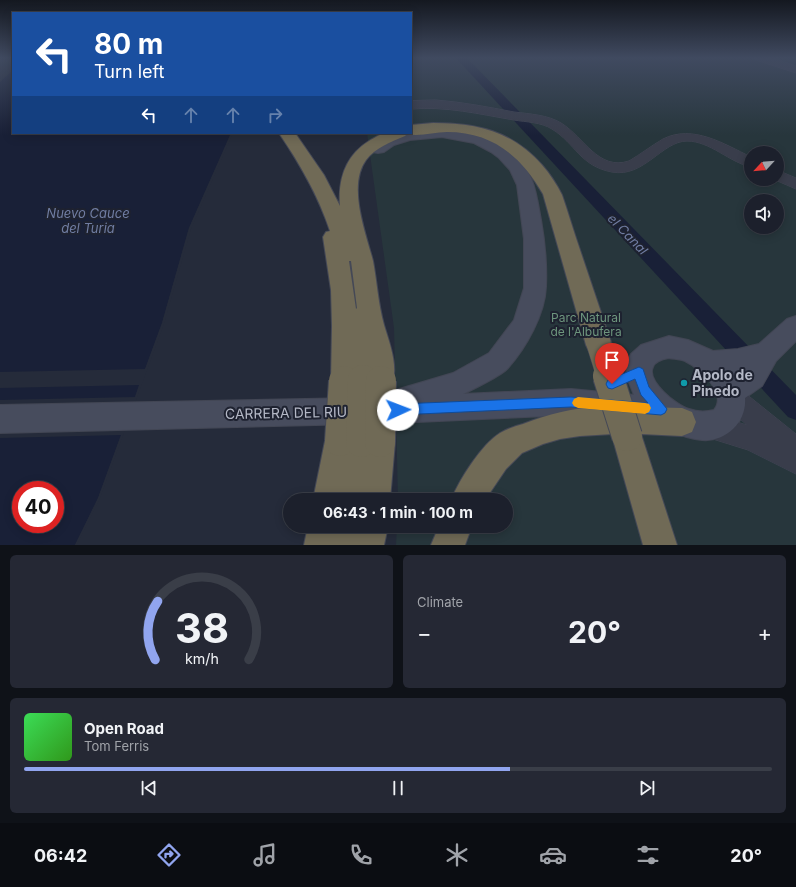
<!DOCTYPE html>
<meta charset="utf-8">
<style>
:root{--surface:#1c202c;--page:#252834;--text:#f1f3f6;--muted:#a0a3a9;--line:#3a3e48;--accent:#91a5ef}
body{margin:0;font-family:Inter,sans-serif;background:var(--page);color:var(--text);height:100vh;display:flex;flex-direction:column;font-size:15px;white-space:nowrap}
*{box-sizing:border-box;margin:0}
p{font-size:13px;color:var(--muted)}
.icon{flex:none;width:22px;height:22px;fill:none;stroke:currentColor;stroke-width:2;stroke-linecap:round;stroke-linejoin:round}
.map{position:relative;height:545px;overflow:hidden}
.drawer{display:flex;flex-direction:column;gap:10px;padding:10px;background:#0f1218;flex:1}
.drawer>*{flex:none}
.banner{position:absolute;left:12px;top:12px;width:400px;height:122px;border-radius:0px;box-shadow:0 2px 10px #0003,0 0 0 1px var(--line);background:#1a4fa0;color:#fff;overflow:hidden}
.needle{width:26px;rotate:244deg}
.fabs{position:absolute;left:744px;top:146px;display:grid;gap:8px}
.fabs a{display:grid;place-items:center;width:40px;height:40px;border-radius:50%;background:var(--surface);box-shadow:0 2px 10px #0003,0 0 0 1px var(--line);font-size:20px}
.speed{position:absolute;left:12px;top:481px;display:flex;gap:8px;font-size:20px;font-weight:700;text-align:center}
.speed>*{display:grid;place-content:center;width:52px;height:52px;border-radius:50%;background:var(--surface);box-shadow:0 2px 10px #0003,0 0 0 1px var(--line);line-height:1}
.speed .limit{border:6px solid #d22;background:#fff;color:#111}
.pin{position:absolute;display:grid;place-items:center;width:34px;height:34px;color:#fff;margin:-41px -17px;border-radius:50% 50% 50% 0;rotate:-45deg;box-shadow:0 0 4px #0007}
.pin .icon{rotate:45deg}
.me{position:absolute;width:44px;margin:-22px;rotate:88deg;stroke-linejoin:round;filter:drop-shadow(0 0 3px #0008)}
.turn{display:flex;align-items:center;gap:14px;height:84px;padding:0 16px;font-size:18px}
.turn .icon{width:52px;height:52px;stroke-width:2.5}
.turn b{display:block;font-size:28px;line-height:34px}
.lanes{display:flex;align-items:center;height:38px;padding:0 16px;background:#0003;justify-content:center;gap:20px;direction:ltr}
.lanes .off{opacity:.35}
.big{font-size:30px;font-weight:700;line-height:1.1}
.drawer .widget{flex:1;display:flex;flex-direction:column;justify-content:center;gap:6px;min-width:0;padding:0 14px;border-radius:6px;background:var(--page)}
.drawer .dial{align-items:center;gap:0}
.dial svg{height:104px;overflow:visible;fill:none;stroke:var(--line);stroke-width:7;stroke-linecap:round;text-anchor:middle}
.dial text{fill:var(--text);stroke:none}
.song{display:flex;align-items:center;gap:12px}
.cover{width:48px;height:48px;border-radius:6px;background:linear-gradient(135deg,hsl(130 70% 55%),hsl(110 70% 35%))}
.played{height:4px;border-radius:2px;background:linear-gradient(90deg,var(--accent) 65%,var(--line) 65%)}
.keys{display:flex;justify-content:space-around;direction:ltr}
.heat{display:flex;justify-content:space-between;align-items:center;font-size:22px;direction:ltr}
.drawer .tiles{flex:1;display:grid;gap:10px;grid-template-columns:1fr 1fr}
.widget:last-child{grid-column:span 2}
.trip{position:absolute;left:283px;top:493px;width:230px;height:40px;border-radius:20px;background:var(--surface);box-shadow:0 2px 10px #0003,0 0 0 1px var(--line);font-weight:700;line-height:40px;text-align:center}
.menu{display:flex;height:64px;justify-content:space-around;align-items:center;background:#0b0d12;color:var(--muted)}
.menu .icon{width:28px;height:28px}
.menu .active{color:var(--accent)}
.menu b{font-size:18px;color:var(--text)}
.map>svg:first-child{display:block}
.green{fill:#27363c;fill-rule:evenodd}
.water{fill:#192037;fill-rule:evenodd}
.pier{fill:#252b3a}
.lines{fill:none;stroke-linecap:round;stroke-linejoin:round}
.canal{fill:#192037;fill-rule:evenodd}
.street-casing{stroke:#424654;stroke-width:1}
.secondary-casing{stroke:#424654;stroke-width:2}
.highway-casing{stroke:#444856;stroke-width:2}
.street{fill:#393d4b;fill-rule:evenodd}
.secondary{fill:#474c5d;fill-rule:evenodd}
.highway{fill:#706a56;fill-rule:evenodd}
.highway-bridge-far1-casing{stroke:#444856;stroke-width:25;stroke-linecap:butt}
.highway-bridge-casing{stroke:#444856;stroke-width:32;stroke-linecap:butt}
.highway-bridge-far1{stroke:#706a56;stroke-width:24}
.highway-bridge{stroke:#706a56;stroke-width:30}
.route{fill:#1a73e8;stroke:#114b97}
.slow{fill:#f59e0b}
.culture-dot{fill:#0f9aa8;stroke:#1e2230;stroke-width:1.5}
.labels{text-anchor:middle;stroke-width:4;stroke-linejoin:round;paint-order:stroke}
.park-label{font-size:12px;fill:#6d957d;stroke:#1e2230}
.water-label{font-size:13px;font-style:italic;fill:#707da2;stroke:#1e2230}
.near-poi-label{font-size:14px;font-weight:bold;fill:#b4b8c6;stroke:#1e2230;text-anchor:start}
.near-street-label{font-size:14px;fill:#b4b8c6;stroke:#1e2230}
</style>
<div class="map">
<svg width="796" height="545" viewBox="0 0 796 545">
<rect width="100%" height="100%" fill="#252b3a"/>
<path class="green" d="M 411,58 L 796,58 L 796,545 L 396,545 L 397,526 L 506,526 L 506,500 L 398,500 L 394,328 L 367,133 L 411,133 ZM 751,153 L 777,153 L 777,179 L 751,179 ZM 751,201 L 777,201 L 777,227 L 751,227 Z"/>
<path class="water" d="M 13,70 L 13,133 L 231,133 L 189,228 L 162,323 L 98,498 L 75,545 L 0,545 L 0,82 ZM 21,490 L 55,490 L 55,524 L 21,524 Z"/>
<polygon class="pier" points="231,133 233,133 191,229 164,324 100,498 77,545 75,545 98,498 121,435 0,438 0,400 135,397 139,385 0,388 0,372 145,369 162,323 189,228"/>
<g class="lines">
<polygon class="canal" points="456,58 467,58 796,395 796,420 788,417"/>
<g class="street-casing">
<g id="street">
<polygon points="755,58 772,58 796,66 796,73 756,60"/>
<path d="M 436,100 C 462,102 488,107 514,112 C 530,114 548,115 561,123 C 584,137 598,171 629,161 C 641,154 651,146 663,139 C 693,124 724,144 751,157 L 751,167 C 729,162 710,141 687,141 C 662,141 644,178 612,172 C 580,166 576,144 552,129 C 541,122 526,122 514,120 C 479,114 446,106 411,109 L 411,101 Z"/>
<polygon points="777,170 796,178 796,189 773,179 777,179"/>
<polygon points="732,386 740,389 796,434 796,474 748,450 700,435 697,426 700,417 709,414 747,425 724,405 720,397 724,389"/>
</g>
</g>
<g class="secondary-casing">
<path id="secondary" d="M 442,127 C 465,131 492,134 510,150 C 534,170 536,192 541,220 C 545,242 547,265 546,287 C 545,314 526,348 508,368 C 502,375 472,390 463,394 L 571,389 L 634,395 L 626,375 L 627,362 L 631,354 L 641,345 L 669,336 L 688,340 L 713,351 L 738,349 L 759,344 L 787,319 L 796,316 L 796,341 L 776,361 L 762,386 L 745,398 C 747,422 726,442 702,440 C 681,438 656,426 643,409 L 640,416 L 630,420 L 571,415 L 395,423 L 385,419 L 368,424 L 363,422 L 357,424 L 0,433 L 0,405 L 357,398 L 362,400 L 453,373 L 489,353 L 514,320 L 524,288 L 524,239 L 517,185 L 510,170 L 499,158 L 491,152 L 474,143 L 442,137 L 410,140 L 394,145 L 384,152 L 378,153 L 372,152 L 370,148 C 378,136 397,133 411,133 L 411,130 ZM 669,358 C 674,359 680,359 685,361 C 699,368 728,393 714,410 C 706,412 697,412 689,409 C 677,406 646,381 653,367 C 655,361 663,359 669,358 Z"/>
</g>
<g class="highway-casing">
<g id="highway">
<path d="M 433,123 C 477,123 512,131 542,165 C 550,174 557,185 562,195 C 568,212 573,230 579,247 C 590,280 601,312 612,345 L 608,353 L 599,356 L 590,353 L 586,345 L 543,194 C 521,156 492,132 447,132 C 434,132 419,137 407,134 L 405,136 C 391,142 375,148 366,160 C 347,186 366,234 373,261 C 377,282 378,304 384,325 C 390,345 400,369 390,390 L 381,393 L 371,389 L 363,392 L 354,389 L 344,393 L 335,390 L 331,381 L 332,326 L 331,290 L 323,237 L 326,232 L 330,231 C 318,195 300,164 279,133 L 295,133 L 324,175 L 340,206 C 338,180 345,156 369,141 C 374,138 380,134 386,133 C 394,132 403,133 411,133 L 411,125 ZM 349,261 L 351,261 L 357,308 L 356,309 Z"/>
<path d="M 601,406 L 682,408 L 692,412 L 696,422 L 692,432 L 682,436 L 641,434 L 677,545 L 643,545 L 612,436 L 613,434 L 580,436 L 560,439 L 543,444 L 522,453 L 506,469 L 485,500 L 451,500 C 460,479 481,445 500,433 C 507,429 515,426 523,424 C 551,413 571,409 601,406 Z"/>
<polygon points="340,426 351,432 361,427 370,431 380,427 390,432 395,442 390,500 313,500 325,441 330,431"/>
<polygon points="308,526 388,526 384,545 304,545"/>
<polygon points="439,526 472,526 465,545 431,545"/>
</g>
</g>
<use href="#street" class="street"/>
<use href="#secondary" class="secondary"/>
<use href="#highway" class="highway"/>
<g class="highway-bridge-far1-casing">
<polyline id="highway-bridge-far1" points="599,345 609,377"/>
</g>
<g class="highway-bridge-casing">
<g id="highway-bridge">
<polyline points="608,376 627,436"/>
<polyline points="340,441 344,381"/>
<polyline points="361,442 363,380"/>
<polyline points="380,442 381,381"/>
</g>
</g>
<use href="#highway-bridge-far1" class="highway-bridge-far1"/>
<use href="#highway-bridge" class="highway-bridge"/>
</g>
<linearGradient id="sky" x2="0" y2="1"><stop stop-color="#141820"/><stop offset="0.43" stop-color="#404a60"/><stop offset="1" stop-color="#404a60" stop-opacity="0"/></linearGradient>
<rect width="796" height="135" fill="url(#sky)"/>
<polygon class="route" points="639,367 643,369 649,387 667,409 665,413 661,415 571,407 398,415 394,414 392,410 394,406 398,404 571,397 648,403 641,395 635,379 612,389 608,388 606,384 608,380"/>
<polygon class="slow" points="578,397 645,403 649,404 651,408 649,412 645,414 578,408 574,406 572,403 574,399"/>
<circle class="culture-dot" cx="684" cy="383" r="4"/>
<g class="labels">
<g class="park-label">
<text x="586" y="322">Parc Natural<tspan x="586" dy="14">de l'Albufera</tspan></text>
</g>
<g class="water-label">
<text x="88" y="218">Nuevo Cauce<tspan x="88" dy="15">del Turia</tspan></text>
<text transform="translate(628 234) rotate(46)" y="5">el Canal</text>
</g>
<g class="near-poi-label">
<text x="692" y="380">Apolo de<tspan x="692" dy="16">Pinedo</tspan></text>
</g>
<g class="near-street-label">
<text transform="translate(286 413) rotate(-1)" y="5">CARRERA DEL RIU</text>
</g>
</g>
</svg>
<div class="fabs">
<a><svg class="needle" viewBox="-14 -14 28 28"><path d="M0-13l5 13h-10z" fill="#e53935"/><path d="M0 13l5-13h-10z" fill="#a0a3a9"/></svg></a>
<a><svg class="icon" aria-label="sound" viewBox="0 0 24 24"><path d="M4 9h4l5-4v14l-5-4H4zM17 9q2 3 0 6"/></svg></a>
</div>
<div class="speed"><div class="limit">40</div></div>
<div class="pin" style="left:612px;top:384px;background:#d93025"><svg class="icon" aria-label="arrive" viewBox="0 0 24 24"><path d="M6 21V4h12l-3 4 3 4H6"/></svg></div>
<svg class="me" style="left:398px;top:410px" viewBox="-20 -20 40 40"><circle r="19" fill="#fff"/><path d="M0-13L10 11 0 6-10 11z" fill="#1a73e8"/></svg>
<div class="trip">06:43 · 1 min · 100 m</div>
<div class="banner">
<div class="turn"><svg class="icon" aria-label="left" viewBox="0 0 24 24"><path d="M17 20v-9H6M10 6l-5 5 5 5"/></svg><div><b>80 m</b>Turn left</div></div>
<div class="lanes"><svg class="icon" aria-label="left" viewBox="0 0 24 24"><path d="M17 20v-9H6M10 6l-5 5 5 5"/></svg><svg class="icon off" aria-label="ahead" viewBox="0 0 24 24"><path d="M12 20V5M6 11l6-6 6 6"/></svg><svg class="icon off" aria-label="ahead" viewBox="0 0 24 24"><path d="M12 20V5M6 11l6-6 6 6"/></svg><svg class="icon off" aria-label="right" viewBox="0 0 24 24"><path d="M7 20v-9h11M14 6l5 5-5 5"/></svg></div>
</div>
</div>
<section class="drawer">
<div class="tiles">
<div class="widget dial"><svg viewBox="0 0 100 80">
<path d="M14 69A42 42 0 1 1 86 69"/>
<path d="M14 69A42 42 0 0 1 16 24" stroke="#91a5ef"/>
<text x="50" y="56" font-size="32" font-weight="700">38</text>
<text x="50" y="72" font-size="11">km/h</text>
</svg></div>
<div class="widget"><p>Climate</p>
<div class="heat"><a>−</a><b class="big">20°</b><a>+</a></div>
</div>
<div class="widget">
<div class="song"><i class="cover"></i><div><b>Open Road</b><p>Tom Ferris</p></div></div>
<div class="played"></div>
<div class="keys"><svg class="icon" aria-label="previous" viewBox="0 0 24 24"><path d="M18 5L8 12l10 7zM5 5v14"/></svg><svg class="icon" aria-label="pause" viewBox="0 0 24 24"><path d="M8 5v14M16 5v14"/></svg><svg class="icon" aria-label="next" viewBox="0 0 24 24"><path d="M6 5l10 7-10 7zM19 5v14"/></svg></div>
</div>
</div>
</section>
<nav class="menu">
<b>06:42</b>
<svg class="icon active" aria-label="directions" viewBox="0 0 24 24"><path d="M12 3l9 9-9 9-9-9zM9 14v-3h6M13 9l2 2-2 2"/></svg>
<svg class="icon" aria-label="music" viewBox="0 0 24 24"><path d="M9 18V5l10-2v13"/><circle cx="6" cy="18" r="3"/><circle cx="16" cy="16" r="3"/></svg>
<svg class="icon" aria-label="phone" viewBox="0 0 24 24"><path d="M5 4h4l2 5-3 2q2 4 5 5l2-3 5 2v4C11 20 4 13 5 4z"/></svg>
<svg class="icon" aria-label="climate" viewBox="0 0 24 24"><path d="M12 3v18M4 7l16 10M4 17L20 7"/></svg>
<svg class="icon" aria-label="car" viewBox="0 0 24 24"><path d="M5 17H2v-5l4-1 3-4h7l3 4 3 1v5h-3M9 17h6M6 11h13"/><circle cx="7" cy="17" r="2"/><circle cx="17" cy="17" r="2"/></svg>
<svg class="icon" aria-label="filters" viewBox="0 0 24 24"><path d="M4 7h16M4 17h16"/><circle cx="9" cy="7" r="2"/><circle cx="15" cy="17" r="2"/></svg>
<b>20°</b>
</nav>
